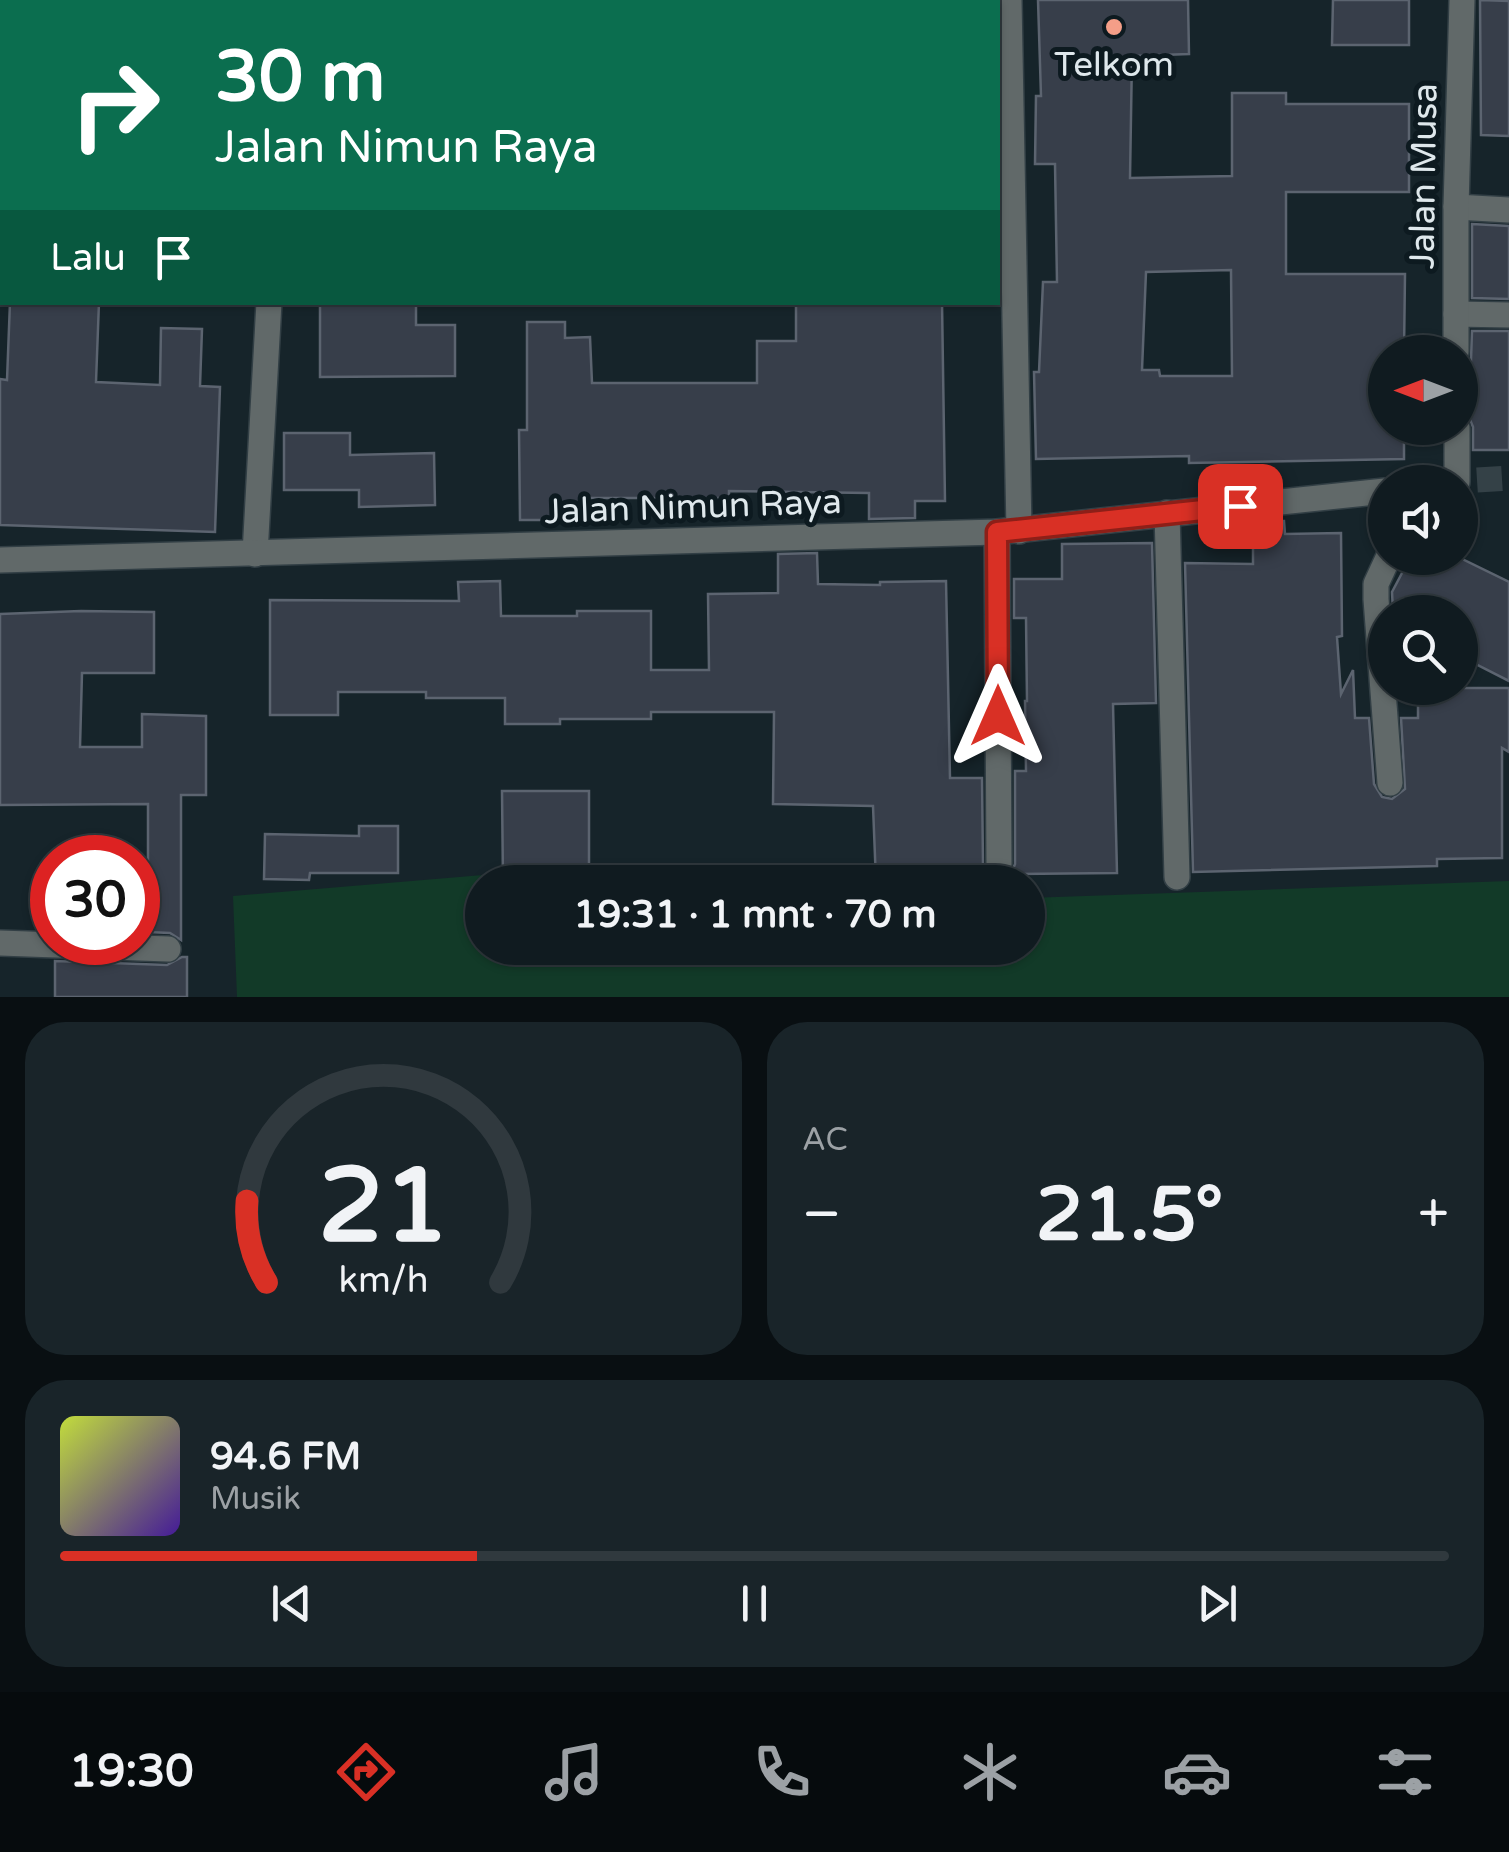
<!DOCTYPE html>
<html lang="id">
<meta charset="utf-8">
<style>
:root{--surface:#101b20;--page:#192429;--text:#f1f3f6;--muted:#9ca1a5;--line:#30393e;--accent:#d93025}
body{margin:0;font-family:"Varela Round",sans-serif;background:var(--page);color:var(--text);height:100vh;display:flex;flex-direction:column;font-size:38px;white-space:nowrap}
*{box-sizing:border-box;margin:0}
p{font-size:32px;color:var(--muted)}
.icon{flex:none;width:55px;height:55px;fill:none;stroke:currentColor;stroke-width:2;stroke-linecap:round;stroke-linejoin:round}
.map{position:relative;height:997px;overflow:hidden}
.drawer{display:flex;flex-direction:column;gap:25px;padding:25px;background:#090f12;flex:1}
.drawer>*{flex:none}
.top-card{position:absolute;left:0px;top:0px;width:1000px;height:305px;box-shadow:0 2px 8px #0004,0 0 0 2px var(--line);background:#0b6e4f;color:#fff;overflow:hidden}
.needle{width:65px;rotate:270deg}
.buttons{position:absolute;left:1368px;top:335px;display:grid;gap:20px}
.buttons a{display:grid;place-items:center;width:110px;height:110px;border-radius:50%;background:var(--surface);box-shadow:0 2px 8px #0004,0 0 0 2px var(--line);font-size:50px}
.speed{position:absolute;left:30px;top:835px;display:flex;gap:20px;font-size:50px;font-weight:700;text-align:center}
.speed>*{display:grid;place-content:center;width:130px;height:130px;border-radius:50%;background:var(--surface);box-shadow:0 2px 8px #0004,0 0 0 2px var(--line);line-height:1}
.speed .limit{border:15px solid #d22;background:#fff;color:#111}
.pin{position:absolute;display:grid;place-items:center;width:85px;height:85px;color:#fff;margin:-42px;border-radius:20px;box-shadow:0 5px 15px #0006}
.me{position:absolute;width:110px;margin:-55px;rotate:0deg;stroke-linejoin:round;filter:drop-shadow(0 0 8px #0008)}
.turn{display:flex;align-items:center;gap:35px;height:210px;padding:0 50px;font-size:45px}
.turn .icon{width:130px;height:130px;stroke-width:2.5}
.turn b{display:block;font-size:70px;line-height:85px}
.then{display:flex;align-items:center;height:95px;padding:0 50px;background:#0003;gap:20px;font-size:38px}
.big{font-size:75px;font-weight:700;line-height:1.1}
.drawer .card{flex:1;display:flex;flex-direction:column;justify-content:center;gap:15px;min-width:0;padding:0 35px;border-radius:40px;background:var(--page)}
.drawer .dial{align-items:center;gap:0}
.dial svg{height:260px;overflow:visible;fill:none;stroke:var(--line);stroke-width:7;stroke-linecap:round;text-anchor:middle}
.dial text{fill:var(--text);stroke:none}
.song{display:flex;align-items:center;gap:30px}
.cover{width:120px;height:120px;border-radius:15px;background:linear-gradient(135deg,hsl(70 70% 55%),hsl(260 70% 35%))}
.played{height:10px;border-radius:5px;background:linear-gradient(90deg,var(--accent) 30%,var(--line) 30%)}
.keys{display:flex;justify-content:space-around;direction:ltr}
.heat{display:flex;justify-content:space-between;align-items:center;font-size:55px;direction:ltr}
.drawer .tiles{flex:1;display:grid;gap:25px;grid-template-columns:1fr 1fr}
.card:last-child{grid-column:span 2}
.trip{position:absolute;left:465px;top:865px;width:580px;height:100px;border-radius:50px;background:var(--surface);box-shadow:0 2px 8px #0004,0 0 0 2px var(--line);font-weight:700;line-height:100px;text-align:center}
.dock{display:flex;height:160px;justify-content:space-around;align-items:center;background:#060b0d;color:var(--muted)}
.dock .icon{width:70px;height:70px}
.dock .on{color:var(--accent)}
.dock b{font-size:45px;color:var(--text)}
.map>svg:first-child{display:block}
.green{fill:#123a28}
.building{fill:#373e4a;stroke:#5c6470;stroke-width:2.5;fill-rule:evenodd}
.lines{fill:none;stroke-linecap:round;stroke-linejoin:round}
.street-tunnel{stroke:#344147;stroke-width:25;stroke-dasharray:25 12;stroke-linecap:butt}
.lane-casing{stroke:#323f45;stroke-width:20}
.street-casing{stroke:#323f45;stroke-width:28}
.lane{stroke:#616969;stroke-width:18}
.street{stroke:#616969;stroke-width:25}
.route-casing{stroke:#8d1f18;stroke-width:25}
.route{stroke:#d93025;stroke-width:18}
.poi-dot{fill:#f49e88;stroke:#0d1a20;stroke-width:4}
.labels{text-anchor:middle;stroke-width:10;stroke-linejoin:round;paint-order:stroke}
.poi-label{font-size:35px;fill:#dfe8ec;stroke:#0d1a20}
.street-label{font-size:35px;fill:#dfe8ec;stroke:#0d1a20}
</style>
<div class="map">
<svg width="1509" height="997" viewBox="0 0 1509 997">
<rect width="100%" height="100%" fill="#16242a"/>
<polygon class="green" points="495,874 498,882 482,882 482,948 1028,948 1028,898 1509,881 1509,997 237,997 233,896"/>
<g class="building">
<path d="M 1038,0 L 1188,0 L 1189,54 L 1132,56 L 1130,178 L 1232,176 L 1232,93 L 1286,93 L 1286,104 L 1409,104 L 1409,192 L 1286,192 L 1286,274 L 1405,274 L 1404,352 L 1385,352 L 1385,428 L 1404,428 L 1404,459 L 1189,463 L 1189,456 L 1036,459 L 1034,372 L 1039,372 L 1043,282 L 1057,282 L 1055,164 L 1035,164 L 1036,96 L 1041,96 ZM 1231,270 L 1232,376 L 1160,376 L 1159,370 L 1142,370 L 1146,272 Z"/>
<polygon points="1333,0 1409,0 1409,45 1332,45"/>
<polygon points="1480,0 1509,1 1509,136 1481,135"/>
<polygon points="1472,224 1509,226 1509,299 1472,298"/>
<polygon points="10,302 99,302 96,382 160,385 161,328 202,329 200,386 220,387 215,532 0,525 0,379 7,380"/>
<polygon points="320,302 416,302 416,325 455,325 455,376 320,377"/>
<polygon points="796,302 942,302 945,501 915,501 915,518 869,519 869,493 729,491 729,498 589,498 589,520 520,520 519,430 527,430 527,322 565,322 565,338 590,337 592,383 757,383 757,341 796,341"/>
<polygon points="1472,331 1509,331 1509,450 1473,450 1473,427 1469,417"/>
<polygon points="284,433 350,433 350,455 434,453 435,505 359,507 359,490 284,490"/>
<polygon points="1253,521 1284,521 1285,534 1341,533 1342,636 1337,637 1341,694 1353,670 1355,718 1369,718 1374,784 1382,797 1392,799 1405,789 1401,718 1418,718 1418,688 1509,688 1509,752 1502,748 1502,858 1437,859 1437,866 1193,872 1185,563 1253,564"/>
<polygon points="1152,543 1156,703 1113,704 1117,873 1011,874 1015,864 1015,771 1026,771 1025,701 1027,701 1026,618 1014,618 1014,579 1062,579 1062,544"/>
<polygon points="817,553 818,584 880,585 880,582 946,581 950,778 982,778 983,864 987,874 966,875 967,882 876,882 873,806 773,804 774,712 651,712 651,719 560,719 560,724 505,724 505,698 426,698 426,692 338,692 338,715 270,715 270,600 459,601 458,582 500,581 501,616 577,616 577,611 651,611 651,670 709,670 708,594 778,593 778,554"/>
<polygon points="1410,558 1460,558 1509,582 1509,681 1460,656 1460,612 1393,612 1392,592"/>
<polygon points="81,611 154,612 154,673 82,673 80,747 142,747 142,714 206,716 206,795 181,795 181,940 170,933 148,932 148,804 0,805 0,614"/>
<polygon points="502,791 589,791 589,882 503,882"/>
<polygon points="359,826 398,826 398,873 310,873 309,880 264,879 265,834 359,836"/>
<polygon points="182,957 187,957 187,997 55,997 55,961 167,965"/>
</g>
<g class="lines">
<polyline class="street-tunnel" points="1477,480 1509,478"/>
<g class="lane-casing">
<polyline id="lane" points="0,140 2,140"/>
</g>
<g class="street-casing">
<g id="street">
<polyline points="1009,0 1019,531"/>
<polyline points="1456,207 1509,210"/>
<polyline points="1456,314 1509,315"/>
<polyline points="1456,352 1456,207 1462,0"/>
<polyline points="1457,428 1457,482"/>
<polyline points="1167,513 1177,877"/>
<polyline points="997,532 999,864"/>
<polyline points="255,554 269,302"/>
<polyline points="1388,558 1376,584 1376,599 1390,783"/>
<polyline points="0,560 997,532 1385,491"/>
<polyline points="0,943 168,949"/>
</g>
</g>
<use href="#lane" class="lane"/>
<use href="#street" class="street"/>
</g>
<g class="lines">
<g class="route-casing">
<polyline id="route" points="998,716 997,532 1240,506"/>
</g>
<use href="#route" class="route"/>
</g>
<circle class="poi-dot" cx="1114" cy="27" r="10"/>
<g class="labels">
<g class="poi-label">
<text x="1114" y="76">Telkom</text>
</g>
<g class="street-label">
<text transform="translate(1423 176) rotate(-89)" y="12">Jalan Musa</text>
<text transform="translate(693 506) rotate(-2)" y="12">Jalan Nimun Raya</text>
</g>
</g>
</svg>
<div class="buttons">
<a><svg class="needle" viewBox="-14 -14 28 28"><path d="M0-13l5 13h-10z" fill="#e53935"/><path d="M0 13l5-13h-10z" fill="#9ca1a5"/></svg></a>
<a><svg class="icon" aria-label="sound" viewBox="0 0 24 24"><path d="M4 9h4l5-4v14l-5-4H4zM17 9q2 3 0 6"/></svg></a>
<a><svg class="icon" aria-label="search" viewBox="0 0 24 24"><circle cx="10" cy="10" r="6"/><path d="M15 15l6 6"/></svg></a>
</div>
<div class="speed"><div class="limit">30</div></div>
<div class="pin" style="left:1240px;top:506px;background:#d93025"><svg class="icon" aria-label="arrive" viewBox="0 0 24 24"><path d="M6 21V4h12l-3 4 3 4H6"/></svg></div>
<svg class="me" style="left:998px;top:716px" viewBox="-20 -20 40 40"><path d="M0-17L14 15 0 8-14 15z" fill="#d93025" stroke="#fff" stroke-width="4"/></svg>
<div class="trip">19:31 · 1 mnt · 70 m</div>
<div class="top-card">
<div class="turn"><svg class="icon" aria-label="right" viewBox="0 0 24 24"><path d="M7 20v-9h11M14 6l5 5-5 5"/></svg><div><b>30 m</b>Jalan Nimun Raya</div></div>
<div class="then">Lalu<svg class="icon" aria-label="arrive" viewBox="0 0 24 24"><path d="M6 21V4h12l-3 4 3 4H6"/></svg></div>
</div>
</div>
<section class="drawer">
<div class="tiles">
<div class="card dial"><svg viewBox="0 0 100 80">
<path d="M14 69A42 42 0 1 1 86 69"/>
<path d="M14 69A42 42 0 0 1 8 44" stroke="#d93025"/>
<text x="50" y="56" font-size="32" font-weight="700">21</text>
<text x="50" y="72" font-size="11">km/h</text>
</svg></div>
<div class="card"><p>AC</p>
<div class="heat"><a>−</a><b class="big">21.5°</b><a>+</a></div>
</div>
<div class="card">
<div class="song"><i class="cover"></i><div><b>94.6 FM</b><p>Musik</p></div></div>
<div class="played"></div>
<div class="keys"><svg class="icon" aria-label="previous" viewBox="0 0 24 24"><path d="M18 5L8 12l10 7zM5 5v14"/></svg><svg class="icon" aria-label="pause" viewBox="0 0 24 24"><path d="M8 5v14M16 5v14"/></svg><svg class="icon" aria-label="next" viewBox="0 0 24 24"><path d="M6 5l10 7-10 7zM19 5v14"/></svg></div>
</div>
</div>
</section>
<nav class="dock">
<b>19:30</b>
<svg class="icon on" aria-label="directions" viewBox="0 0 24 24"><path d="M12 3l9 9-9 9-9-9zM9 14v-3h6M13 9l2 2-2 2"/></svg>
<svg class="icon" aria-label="music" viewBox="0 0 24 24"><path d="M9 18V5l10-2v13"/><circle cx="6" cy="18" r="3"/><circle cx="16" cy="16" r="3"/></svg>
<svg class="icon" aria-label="phone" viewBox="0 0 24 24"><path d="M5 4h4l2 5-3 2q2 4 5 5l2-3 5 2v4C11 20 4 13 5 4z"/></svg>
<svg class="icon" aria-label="climate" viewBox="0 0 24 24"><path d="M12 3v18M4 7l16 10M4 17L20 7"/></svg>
<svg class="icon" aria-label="car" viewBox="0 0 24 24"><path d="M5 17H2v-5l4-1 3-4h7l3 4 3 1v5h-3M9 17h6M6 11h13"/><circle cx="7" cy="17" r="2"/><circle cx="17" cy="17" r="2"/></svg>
<svg class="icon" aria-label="filters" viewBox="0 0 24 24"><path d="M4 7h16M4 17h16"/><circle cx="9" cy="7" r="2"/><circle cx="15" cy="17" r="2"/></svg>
</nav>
